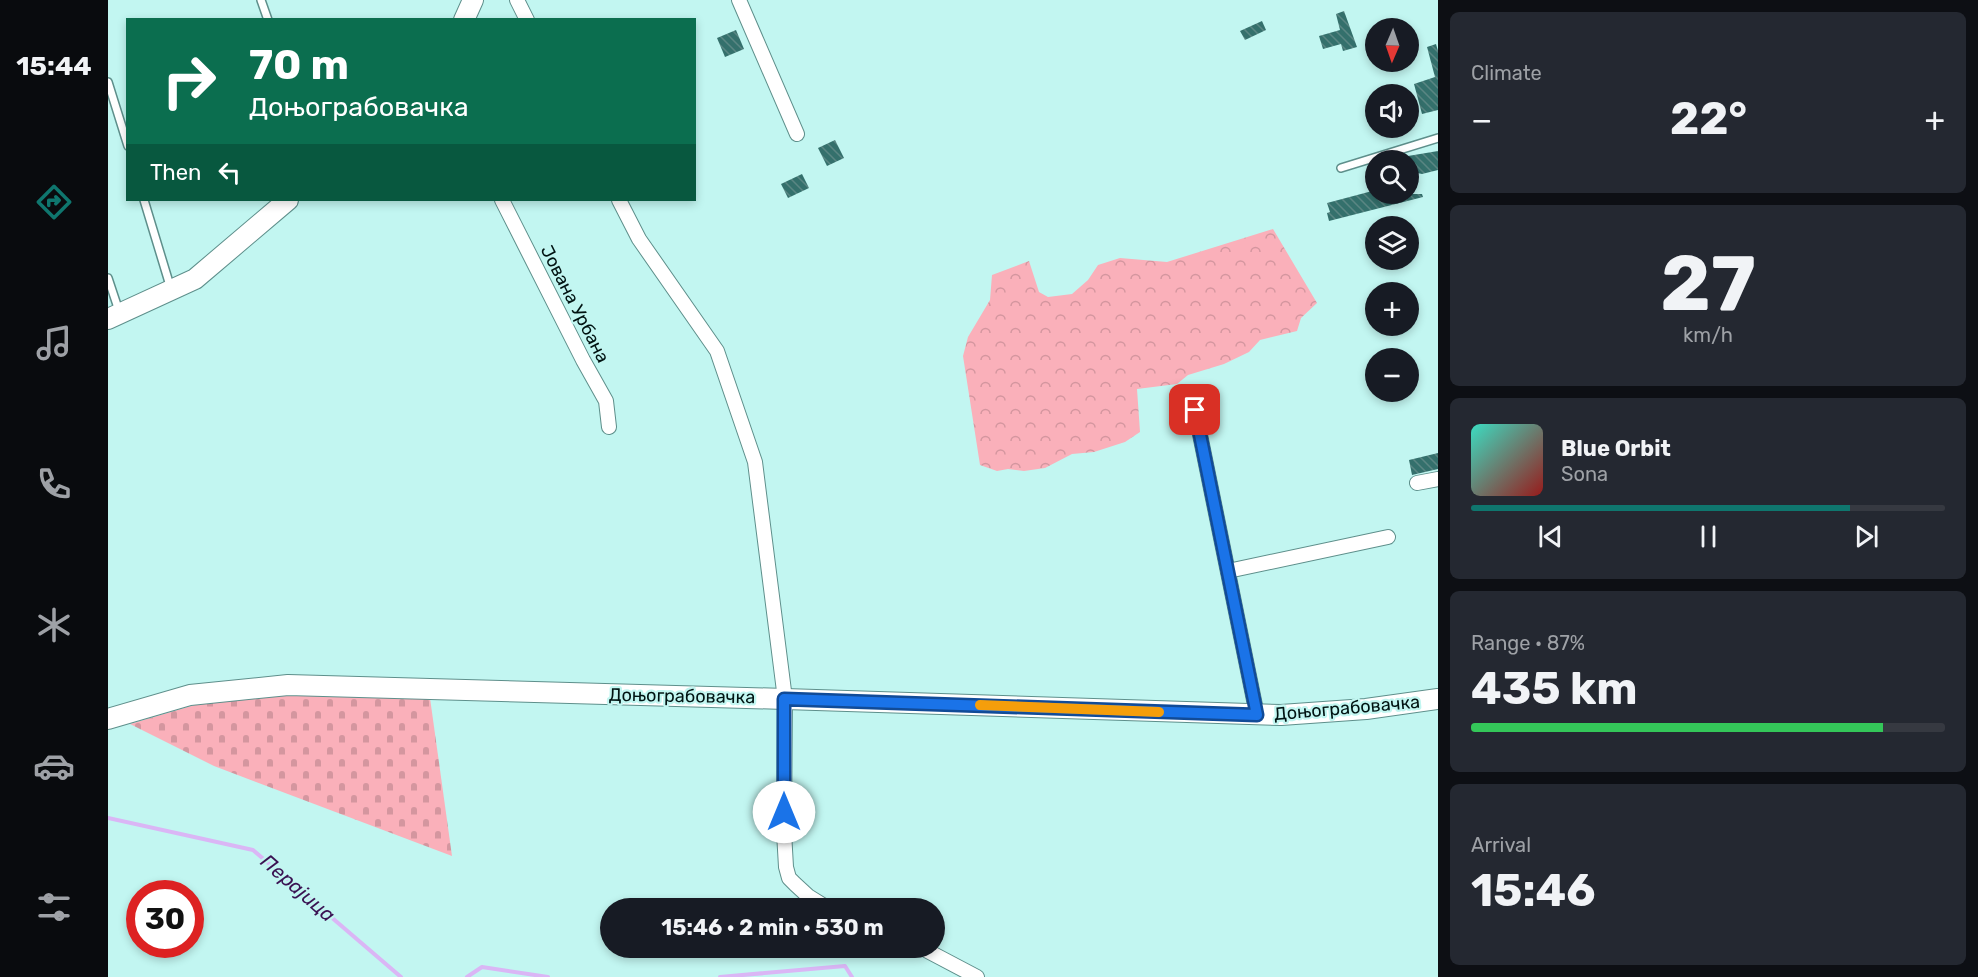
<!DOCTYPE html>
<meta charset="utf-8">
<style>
:root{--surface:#171b24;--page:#242831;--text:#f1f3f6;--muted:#9ea1a6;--line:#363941;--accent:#0f766e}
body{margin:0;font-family:Rubik,sans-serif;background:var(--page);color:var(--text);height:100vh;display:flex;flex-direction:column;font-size:22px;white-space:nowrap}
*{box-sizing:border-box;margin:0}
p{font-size:20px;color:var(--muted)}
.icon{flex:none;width:33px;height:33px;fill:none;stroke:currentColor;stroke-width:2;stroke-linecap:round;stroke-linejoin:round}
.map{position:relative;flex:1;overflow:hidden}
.panel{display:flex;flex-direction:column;gap:12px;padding:12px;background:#0d0f14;width:540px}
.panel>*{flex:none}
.banner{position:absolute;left:18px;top:18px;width:570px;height:183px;border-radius:0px;box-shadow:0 3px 9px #0003;background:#0b6e4f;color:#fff;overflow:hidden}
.needle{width:39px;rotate:182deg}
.buttons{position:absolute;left:1257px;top:18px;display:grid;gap:12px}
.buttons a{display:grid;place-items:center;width:54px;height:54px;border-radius:50%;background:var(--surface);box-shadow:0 3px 9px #0003;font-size:30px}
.speed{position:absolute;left:18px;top:880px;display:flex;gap:12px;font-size:30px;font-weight:700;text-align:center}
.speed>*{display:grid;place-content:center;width:78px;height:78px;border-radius:50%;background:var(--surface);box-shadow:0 3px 9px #0003;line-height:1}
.speed .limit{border:9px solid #d22;background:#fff;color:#111}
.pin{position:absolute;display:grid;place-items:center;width:51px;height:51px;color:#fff;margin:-26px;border-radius:12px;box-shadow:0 3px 9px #0006}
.me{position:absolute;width:66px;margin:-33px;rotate:0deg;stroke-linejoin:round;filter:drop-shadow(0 0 4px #0008)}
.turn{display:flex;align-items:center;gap:21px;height:126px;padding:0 24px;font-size:27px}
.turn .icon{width:78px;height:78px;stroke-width:2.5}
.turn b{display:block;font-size:42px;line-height:51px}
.then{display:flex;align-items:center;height:57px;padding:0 24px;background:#0003;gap:12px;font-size:22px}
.big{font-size:45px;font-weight:700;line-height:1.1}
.panel .card{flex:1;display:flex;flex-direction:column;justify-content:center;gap:9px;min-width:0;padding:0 21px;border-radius:9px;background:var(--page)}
.panel .dial{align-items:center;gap:0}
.dial b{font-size:78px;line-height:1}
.song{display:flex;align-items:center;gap:18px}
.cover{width:72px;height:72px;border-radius:9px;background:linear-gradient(135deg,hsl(170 70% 55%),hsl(0 70% 35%))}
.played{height:6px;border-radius:3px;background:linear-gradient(90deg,var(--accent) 80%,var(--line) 80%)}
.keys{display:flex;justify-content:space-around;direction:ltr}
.heat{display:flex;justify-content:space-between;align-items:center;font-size:33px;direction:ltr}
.charge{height:9px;border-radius:4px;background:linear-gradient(90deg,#34c759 87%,var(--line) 0)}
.trip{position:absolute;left:492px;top:898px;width:345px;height:60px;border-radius:30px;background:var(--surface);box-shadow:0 3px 9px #0003;font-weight:700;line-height:60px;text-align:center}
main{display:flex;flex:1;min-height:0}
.dock{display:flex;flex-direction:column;width:108px;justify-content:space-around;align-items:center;background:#090b0e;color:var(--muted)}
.dock .icon{width:42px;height:42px}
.dock .on{color:var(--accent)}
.dock b{font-size:27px;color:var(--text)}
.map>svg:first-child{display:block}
.forest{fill:url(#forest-crowns)}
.cemetery{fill:url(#cemetery-stones)}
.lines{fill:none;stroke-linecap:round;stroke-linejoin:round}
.stream{stroke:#dab6f5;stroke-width:4}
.building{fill:url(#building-back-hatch)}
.lane-casing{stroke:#5e8f8b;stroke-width:10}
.street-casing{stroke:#5e8f8b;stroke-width:16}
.secondary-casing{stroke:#5e8f8b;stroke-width:22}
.lane{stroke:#fff;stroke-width:7}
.street{stroke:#fff;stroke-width:14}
.secondary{stroke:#fff;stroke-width:20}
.route-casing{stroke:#114b97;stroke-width:15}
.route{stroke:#1a73e8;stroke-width:10}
.slow{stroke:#f59e0b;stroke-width:10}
.labels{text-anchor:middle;stroke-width:4.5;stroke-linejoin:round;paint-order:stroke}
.street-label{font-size:18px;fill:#011312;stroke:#c2f6f1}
.water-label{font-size:20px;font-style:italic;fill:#3a1252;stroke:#c2f6f1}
</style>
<main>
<nav class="dock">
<b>15:44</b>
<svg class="icon on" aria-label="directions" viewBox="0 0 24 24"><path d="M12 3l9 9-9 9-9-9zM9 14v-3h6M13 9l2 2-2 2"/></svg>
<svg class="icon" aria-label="music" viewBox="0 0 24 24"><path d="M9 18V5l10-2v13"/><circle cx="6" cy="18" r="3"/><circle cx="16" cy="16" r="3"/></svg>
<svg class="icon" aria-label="phone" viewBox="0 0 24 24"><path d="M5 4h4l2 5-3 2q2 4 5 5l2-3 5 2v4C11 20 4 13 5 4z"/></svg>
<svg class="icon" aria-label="climate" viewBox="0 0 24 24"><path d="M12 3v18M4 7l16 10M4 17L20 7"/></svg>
<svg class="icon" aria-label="car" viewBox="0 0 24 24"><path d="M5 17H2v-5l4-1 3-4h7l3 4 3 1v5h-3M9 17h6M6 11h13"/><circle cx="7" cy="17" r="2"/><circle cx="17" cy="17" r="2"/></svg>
<svg class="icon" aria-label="filters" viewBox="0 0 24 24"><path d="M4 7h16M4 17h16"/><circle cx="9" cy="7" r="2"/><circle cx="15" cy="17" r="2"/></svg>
</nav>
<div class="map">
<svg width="1330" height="977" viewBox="0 0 1330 977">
<defs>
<pattern id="forest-crowns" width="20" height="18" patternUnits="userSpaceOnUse" patternTransform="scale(1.5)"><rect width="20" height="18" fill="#fab0ba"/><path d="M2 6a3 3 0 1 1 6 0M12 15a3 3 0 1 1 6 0" fill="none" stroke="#d4969f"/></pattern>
<pattern id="cemetery-stones" width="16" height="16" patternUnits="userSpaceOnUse" patternTransform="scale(1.5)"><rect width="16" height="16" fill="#fab0ba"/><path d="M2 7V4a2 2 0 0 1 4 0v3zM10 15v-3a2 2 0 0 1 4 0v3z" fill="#d4969f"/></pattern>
<pattern id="building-back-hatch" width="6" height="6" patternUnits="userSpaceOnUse" patternTransform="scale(1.5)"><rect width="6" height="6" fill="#34706c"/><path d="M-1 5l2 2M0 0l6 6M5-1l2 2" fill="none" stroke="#5a8683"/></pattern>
</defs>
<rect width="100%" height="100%" fill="#c2f6f1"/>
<polygon class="forest" points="1165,229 1209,303 1193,318 1189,331 1152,340 1141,352 1116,364 1080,375 1069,384 1029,389 1032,432 1017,442 986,452 964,454 937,468 916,471 900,469 889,471 872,465 855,356 860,337 882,300 884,275 921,261 931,292 940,297 964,294 980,280 990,265 1012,258 1059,262"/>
<polygon class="cemetery" points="199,691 322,698 344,856 106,766 22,724 100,701"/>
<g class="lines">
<g class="stream">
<polyline points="0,818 145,850 293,977"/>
<polyline points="359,977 374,967 440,977"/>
<polyline points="612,977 737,966 744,977"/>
</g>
</g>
<g class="building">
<polygon points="1236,11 1249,47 1235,51 1233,44 1215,49 1211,36 1232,30 1228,14"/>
<polygon points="1154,21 1158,30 1137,40 1132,31"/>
<polygon points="628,30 636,49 617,57 609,38"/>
<polygon points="1328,44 1330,51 1330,110 1314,114 1306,84 1327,77 1319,47"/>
<polygon points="727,140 736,158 719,166 710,148"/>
<polygon points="1330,151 1330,170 1314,174 1300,171 1300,156"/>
<polygon points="694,174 701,188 680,198 673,184"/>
<polygon points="1268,190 1268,194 1314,194 1315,197 1221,221 1219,213 1222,212 1219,203"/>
<polygon points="1330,453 1330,469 1304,475 1301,460"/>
</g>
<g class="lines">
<g class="lane-casing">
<g id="lane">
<polyline points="153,0 160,20"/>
<polyline points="0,82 20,146"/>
<polyline points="1233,168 1330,138"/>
<polyline points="36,200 63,289"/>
<polyline points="0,278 11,311"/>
</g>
</g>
<g class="street-casing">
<g id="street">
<polyline points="409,0 419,20"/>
<polyline points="631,0 689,134"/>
<polyline points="394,200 475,360 498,401 501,427"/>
<polyline points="511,200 531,239 609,351 647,462 677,699 676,832 678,867 681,878 687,884 700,896 721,909"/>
<polyline points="1087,410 1149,715"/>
<polyline points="1309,483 1330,479"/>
<polyline points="1120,571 1280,537"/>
<polyline points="814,948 869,977"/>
</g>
</g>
<g class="secondary-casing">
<g id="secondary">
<polyline points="356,20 365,0"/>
<polyline points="0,319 87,279 180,200"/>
<polyline points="0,719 82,695 180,685 677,699 1173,715 1258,709 1330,699"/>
</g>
</g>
<use href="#lane" class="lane"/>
<use href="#street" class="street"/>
<use href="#secondary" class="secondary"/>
</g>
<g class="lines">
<g class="route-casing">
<polyline id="route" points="676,812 676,699 1149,715 1087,410"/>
</g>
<use href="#route" class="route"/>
<polyline class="slow" points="872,705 1051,712"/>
</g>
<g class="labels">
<g class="street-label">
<text transform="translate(467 304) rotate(63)" y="6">Јована Урбана</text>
<text transform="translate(574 696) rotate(1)" y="6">Доњограбовачка</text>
<text transform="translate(1239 708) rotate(-5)" y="6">Доњограбовачка</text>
</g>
<g class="water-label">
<text transform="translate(190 888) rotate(41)" y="7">Перајица</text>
</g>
</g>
</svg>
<div class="buttons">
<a><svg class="needle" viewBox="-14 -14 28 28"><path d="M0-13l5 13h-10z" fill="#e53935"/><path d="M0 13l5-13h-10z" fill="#9ea1a6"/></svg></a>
<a><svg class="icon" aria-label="sound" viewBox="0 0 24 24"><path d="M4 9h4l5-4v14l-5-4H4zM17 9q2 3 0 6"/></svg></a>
<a><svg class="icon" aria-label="search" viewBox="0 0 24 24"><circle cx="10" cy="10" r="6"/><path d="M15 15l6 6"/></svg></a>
<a><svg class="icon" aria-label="layers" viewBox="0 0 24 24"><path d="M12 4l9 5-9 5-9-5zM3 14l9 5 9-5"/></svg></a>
<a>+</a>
<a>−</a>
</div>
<div class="speed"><div class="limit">30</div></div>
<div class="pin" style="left:1087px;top:410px;background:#d93025"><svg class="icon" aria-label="arrive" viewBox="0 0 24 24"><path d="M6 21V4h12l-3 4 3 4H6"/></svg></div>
<svg class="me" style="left:676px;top:812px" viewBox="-20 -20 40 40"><circle r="19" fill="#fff"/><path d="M0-13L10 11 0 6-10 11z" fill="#1a73e8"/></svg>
<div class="trip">15:46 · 2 min · 530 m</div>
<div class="banner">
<div class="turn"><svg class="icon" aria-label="right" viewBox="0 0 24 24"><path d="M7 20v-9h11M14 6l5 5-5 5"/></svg><div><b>70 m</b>Доњограбовачка</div></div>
<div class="then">Then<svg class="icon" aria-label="left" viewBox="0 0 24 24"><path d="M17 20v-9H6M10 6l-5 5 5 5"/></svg></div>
</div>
</div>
<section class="panel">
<div class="card"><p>Climate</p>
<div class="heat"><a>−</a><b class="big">22°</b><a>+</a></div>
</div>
<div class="card dial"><b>27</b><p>km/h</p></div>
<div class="card">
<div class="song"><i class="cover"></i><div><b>Blue Orbit</b><p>Sona</p></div></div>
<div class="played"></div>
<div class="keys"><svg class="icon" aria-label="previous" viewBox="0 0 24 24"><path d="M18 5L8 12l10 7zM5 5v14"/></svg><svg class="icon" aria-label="pause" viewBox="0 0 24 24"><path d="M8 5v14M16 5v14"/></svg><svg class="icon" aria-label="next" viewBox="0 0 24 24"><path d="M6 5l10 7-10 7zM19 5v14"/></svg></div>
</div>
<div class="card"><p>Range · 87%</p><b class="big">435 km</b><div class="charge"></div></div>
<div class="card"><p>Arrival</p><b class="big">15:46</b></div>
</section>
</main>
